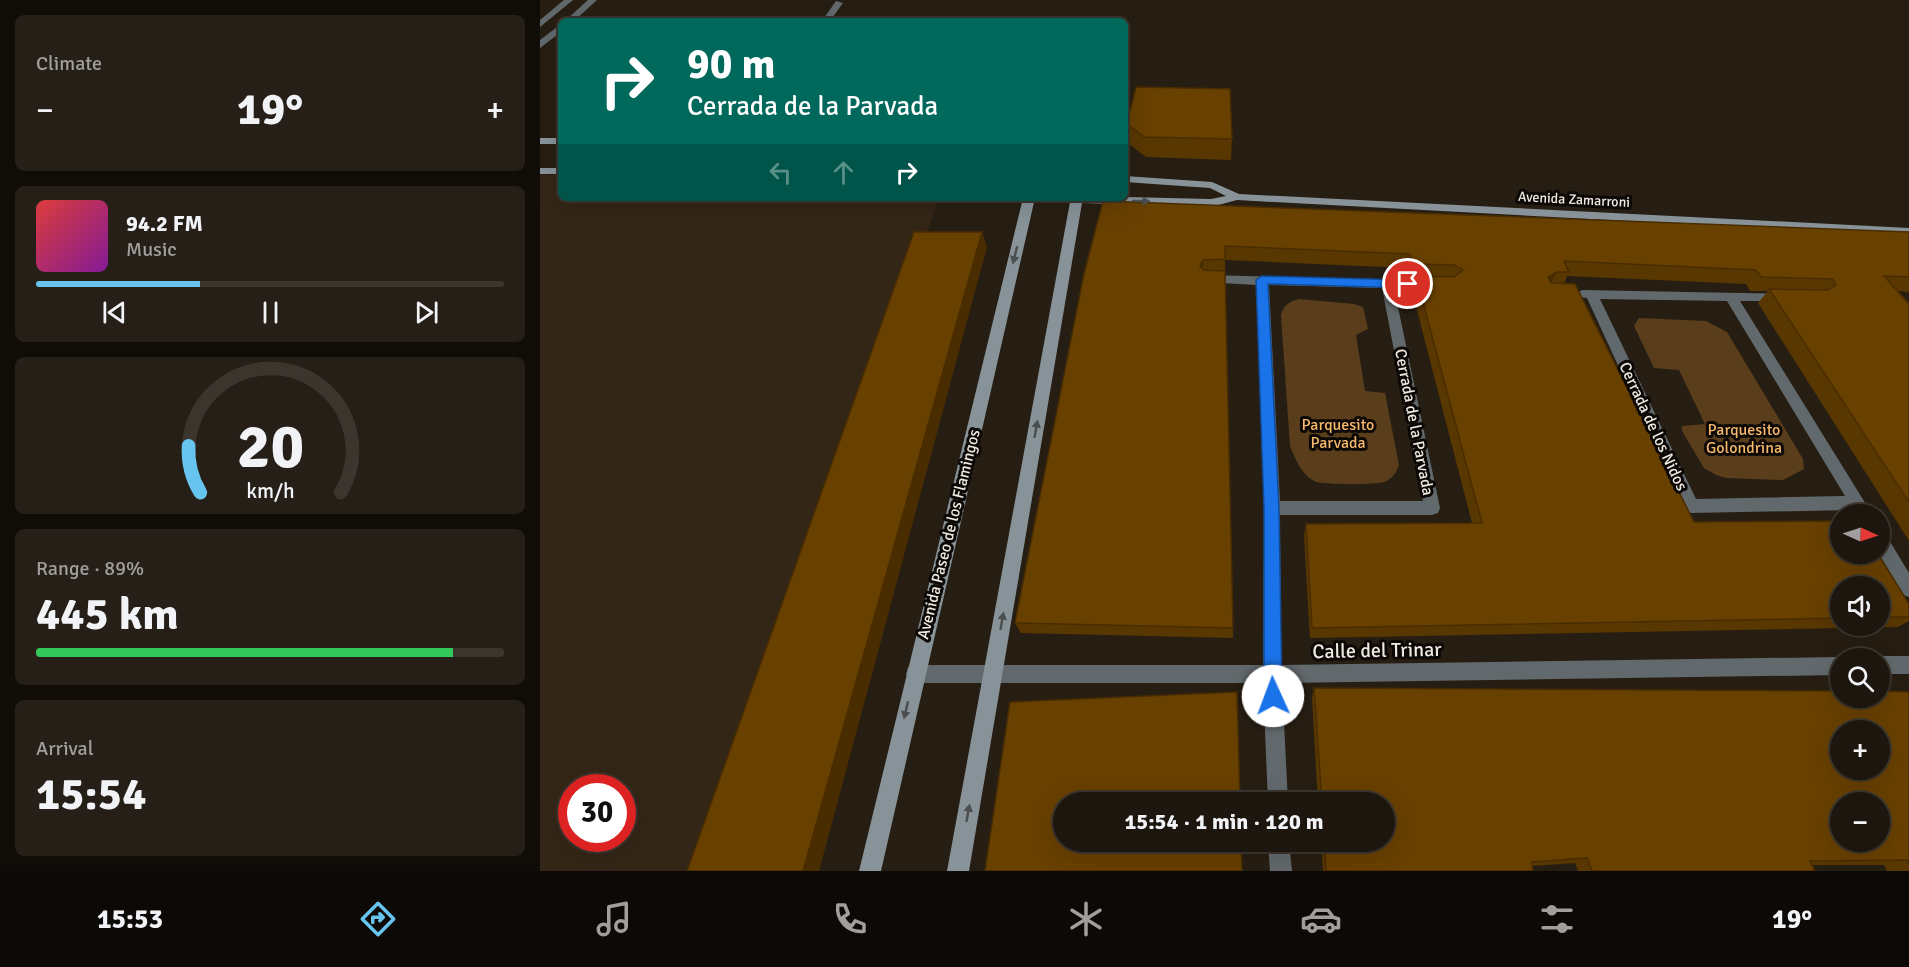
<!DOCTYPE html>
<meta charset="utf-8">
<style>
:root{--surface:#1d160e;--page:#251f17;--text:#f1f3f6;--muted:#a09f9e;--line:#3b352e;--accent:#66c4ef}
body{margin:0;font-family:Signika,sans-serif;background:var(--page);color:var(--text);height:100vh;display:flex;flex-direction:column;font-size:22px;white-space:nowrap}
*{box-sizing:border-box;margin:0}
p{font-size:20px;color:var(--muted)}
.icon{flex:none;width:33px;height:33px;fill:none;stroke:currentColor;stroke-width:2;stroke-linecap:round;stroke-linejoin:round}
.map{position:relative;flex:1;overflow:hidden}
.details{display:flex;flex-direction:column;gap:15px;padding:15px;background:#100c08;width:540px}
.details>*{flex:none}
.top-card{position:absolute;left:18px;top:18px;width:570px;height:183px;border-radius:9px;box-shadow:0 6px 24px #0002,0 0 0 2px var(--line);background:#00695c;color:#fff;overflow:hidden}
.needle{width:39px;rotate:93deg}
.fabs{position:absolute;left:1290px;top:504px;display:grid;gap:12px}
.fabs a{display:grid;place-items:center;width:60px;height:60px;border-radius:50%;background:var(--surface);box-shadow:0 6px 24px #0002,0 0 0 2px var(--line);font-size:30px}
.speed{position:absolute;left:18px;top:774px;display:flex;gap:12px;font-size:30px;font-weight:700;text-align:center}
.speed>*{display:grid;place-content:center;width:78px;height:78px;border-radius:50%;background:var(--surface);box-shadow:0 6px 24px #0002,0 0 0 2px var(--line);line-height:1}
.speed .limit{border:9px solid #d22;background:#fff;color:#111}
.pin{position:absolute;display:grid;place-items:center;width:51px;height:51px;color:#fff;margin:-26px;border:3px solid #fff;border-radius:50%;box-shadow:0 2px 6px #0007}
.me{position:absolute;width:66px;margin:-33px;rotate:358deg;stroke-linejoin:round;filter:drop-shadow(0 0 4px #0008)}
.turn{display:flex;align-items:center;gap:21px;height:126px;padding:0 30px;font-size:27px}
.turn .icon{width:78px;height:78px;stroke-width:2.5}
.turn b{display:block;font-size:42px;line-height:51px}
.lanes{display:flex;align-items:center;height:57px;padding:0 30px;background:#0003;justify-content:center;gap:30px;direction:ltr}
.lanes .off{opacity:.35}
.big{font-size:45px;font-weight:700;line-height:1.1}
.details .widget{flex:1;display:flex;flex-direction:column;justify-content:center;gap:9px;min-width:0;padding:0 21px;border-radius:9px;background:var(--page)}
.details .dial{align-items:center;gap:0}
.dial svg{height:156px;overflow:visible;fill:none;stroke:var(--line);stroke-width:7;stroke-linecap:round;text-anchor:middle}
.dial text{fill:var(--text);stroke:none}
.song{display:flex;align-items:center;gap:18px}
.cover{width:72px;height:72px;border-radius:9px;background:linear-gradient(135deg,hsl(0 70% 55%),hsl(290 70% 35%))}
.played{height:6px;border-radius:3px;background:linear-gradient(90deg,var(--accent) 35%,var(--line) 35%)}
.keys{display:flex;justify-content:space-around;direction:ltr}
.heat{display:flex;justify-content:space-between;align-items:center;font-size:33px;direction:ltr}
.charge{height:9px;border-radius:4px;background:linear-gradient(90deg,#34c759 89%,var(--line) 0)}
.trip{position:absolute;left:513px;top:792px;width:342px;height:60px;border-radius:30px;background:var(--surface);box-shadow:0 6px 24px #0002,0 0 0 2px var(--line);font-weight:700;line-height:60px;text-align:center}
.tab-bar{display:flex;height:96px;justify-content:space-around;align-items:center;background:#0c0906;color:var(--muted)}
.tab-bar .icon{width:42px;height:42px}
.tab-bar .on{color:var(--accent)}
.tab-bar b{font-size:27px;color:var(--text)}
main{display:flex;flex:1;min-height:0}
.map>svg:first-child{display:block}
.built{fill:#342617;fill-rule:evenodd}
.green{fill:#5a3e1b}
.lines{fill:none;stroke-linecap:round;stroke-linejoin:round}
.street{fill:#62696c;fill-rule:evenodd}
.secondary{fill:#879399;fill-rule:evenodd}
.wall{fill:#593700;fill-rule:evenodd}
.shaded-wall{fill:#492d00}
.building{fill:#684000;stroke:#492d00;stroke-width:1.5;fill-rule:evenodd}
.oneway{fill:#4a4e4f}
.route{fill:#1a73e8;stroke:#114b97;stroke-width:1.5}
.labels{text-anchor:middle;stroke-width:6;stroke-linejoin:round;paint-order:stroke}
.far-street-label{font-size:14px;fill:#f0eae3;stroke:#0c0805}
.street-label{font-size:16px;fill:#f0eae3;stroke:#0c0805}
.park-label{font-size:16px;fill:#f7b86b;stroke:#0c0805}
.near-street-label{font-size:20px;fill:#f0eae3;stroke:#0c0805}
</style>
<main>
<section class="details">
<div class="widget"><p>Climate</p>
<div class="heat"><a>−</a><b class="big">19°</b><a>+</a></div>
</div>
<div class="widget">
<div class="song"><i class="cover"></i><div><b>94.2 FM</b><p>Music</p></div></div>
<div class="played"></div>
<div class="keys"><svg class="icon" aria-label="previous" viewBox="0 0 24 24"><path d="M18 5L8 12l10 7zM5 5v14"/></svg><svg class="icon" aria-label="pause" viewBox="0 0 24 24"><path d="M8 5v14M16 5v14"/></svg><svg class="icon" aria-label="next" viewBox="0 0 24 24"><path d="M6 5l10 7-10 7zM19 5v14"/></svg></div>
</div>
<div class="widget dial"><svg viewBox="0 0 100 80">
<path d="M14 69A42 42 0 1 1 86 69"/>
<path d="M14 69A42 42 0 0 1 8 45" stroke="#66c4ef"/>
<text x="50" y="56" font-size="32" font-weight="700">20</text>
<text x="50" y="72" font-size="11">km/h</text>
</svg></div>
<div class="widget"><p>Range · 89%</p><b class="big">445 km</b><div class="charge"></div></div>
<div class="widget"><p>Arrival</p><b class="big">15:54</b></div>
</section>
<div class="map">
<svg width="1369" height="871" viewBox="0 0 1369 871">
<rect width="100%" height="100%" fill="#271e13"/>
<path class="built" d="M 0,175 L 21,175 L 21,198 L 399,198 L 172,871 L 0,871 ZM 32,788 L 82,788 L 82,838 L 32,838 Z"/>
<g class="green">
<path d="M 759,299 L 814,304 L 823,307 L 828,329 L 816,335 L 825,391 L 845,393 L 859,465 C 856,472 853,479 844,482 C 834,485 782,485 774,481 C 761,474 755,458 750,446 L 741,315 C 744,305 748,302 759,299 Z"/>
<polygon points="1099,318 1166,321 1187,332 1263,459 1264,469 1243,480 1186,478 1176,475 1164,468 1142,431 1142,426 1165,424 1139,370 1114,368 1094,326"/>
</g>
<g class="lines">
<g class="street">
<polygon points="24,0 33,0 0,27 0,20"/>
<polygon points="48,0 57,0 34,21 25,21"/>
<polygon points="296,1 303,3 290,21 282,21"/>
<polygon points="21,24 21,32 0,48 0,40"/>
<path d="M 668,275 L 895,281 L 901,285 L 895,289 L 854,288 L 900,508 L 898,513 L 892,515 L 740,515 L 741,665 L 1300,657 L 1304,658 L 1300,658 L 1300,675 L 742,683 L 748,802 L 728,802 L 723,683 L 375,683 L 368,681 L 366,674 L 368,667 L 375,665 L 723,665 L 724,508 L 716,285 L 664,282 L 662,279 L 664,276 ZM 729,285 L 842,288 L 883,501 L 740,501 Z"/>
<path d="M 1042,290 L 1248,294 L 1249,297 L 1248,300 L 1243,301 L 1200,301 L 1332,514 L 1316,514 L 1313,510 L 1151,513 L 1145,511 L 1047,298 L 1037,297 L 1036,294 ZM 1060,299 L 1187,301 L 1305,496 L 1156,499 Z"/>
<polygon points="1340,533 1346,535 1369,573 1369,597 1363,595 1339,554"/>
<polygon points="1340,656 1369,656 1369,674 1340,674 1340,658 1334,658"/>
<polygon points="728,842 749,842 752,871 730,871"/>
</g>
<g class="secondary">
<rect x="0" y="138" width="21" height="6"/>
<rect x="0" y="168" width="21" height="6"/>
<polygon points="585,176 672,182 699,194 1369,228 1369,236 697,200 671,207 542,203 429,871 407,871 530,202 500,201 495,198 341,871 319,871 483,198 585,197 671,199 686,196 670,188 585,182"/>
</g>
</g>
<g class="wall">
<polygon points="587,124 692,139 691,160 606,157 589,144"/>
<path d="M 563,201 L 1369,232 L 1369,292 L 1358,291 L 1369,304 L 1369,541 L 1218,303 L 1228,291 L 1210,291 L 1206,284 L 1027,276 L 1024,284 L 1035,284 L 1154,522 L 1300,521 L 1300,554 L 1338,554 L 1369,604 L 1369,621 L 1358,627 L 770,638 L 764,536 L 766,524 L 932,523 L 872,291 L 876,278 L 869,278 L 867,268 L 685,260 L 693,638 L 481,633 L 475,623 L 544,274 ZM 1300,586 L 1340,586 L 1340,626 L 1300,626 Z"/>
<polygon points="774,688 1369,692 1369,871 1347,871 1344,865 1273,865 1275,871 1038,871 1035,863 992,866 993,871 783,871 781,842 844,842 844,802 778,802 772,698"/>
</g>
<g class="shaded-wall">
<polygon points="442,232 447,247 279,871 263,871"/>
<polygon points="663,260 663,274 660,266"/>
<polygon points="1017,272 1010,286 1008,277"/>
</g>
<g class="building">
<polygon points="596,87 690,89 692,139 604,137 587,124"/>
<polygon points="563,201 1369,232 1369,277 1344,276 1369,304 1369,502 1229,289 1288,290 1296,285 1293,279 1221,277 1216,270 1024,261 1029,272 1017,272 1008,277 1011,283 1035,284 1154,522 1300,521 1300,554 1338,554 1369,604 1369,617 1340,617 1340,586 1300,586 1300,618 772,628 766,524 942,523 876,276 914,277 923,270 914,265 873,264 870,254 685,246 685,259 663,260 660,266 664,270 685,271 693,628 475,623 544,274"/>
<polygon points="374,232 442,232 263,871 147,871"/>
<path d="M 774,688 L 1300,691 L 1300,698 L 1340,698 L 1340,691 L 1369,692 L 1369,865 L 1367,860 L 1270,861 L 1275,871 L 1052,871 L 1047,858 L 992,862 L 993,871 L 786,871 L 784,842 L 844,842 L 844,802 L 782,802 ZM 1300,730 L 1340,730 L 1340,770 L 1300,770 ZM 1300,802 L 1340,802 L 1340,842 L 1300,842 Z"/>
<polygon points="697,692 700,802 524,802 524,842 701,842 702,871 445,871 470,702"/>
</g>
<defs><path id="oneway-solid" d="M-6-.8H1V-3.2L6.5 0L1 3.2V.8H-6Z" transform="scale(1.5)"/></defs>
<g class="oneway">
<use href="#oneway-solid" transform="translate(601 201) rotate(1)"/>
<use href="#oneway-solid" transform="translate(475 255) rotate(104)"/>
<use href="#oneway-solid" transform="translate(496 429) rotate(-80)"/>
<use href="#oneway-solid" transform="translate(462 621) rotate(-80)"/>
<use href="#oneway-solid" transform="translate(366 710) rotate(103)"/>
<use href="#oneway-solid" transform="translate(428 813) rotate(-80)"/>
</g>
<polygon class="route" points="722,276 868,280 873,284 868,288 728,284 739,508 742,696 739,702 733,704 727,702 724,696 724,508 716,280"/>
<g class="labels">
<g class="far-street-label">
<text transform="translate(1034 199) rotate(3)" y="5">Avenida Zamarroni</text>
</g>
<g class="street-label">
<text transform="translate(875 422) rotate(79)" y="6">Cerrada de la Parvada</text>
<text transform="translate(1114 426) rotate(65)" y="6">Cerrada de los Nidos</text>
<text transform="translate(408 534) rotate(-76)" y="6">Avenida Paseo de los Flamingos</text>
</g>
<g class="park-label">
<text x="798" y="430">Parquesito<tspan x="798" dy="18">Parvada</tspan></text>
<text x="1204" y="435">Parquesito<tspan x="1204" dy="18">Golondrina</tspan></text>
</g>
<g class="near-street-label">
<text transform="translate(837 650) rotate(-1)" y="7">Calle del Trinar</text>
</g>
</g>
</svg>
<div class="fabs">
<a><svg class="needle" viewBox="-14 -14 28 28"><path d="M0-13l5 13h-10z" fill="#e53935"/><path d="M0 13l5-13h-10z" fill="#a09f9e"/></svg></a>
<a><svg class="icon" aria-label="sound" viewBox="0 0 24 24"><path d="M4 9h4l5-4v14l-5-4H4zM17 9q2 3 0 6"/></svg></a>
<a><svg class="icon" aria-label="search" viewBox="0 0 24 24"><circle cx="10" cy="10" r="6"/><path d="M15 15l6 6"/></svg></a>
<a>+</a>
<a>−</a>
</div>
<div class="speed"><div class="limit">30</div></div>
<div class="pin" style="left:868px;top:284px;background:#d93025"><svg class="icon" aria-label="arrive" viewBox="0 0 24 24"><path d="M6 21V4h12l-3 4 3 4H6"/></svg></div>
<svg class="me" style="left:733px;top:696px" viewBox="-20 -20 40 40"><circle r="19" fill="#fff"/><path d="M0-13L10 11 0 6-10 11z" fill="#1a73e8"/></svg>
<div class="trip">15:54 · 1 min · 120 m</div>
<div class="top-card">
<div class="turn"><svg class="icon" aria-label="right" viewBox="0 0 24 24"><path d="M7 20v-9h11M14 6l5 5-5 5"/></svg><div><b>90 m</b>Cerrada de la Parvada</div></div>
<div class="lanes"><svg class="icon off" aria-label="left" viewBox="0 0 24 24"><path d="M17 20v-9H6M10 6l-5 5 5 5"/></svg><svg class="icon off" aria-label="ahead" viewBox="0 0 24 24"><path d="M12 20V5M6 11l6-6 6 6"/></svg><svg class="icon" aria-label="right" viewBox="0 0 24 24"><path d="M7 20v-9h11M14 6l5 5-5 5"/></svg></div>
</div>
</div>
</main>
<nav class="tab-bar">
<b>15:53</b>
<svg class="icon on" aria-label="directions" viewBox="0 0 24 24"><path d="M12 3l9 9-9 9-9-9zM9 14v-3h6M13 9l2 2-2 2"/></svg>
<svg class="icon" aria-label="music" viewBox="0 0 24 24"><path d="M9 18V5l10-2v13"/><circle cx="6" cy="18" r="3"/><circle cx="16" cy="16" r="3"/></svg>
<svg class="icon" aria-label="phone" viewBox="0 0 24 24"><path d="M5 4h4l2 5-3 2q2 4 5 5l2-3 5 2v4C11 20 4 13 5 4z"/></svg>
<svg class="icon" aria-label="climate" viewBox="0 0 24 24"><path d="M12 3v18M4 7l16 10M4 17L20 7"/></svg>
<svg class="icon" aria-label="car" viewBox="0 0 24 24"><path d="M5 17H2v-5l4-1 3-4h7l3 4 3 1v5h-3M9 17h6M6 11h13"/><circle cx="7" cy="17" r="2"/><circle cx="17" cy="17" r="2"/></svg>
<svg class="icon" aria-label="filters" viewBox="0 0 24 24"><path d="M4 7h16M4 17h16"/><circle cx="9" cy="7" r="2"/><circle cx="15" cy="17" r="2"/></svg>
<b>19°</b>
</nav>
